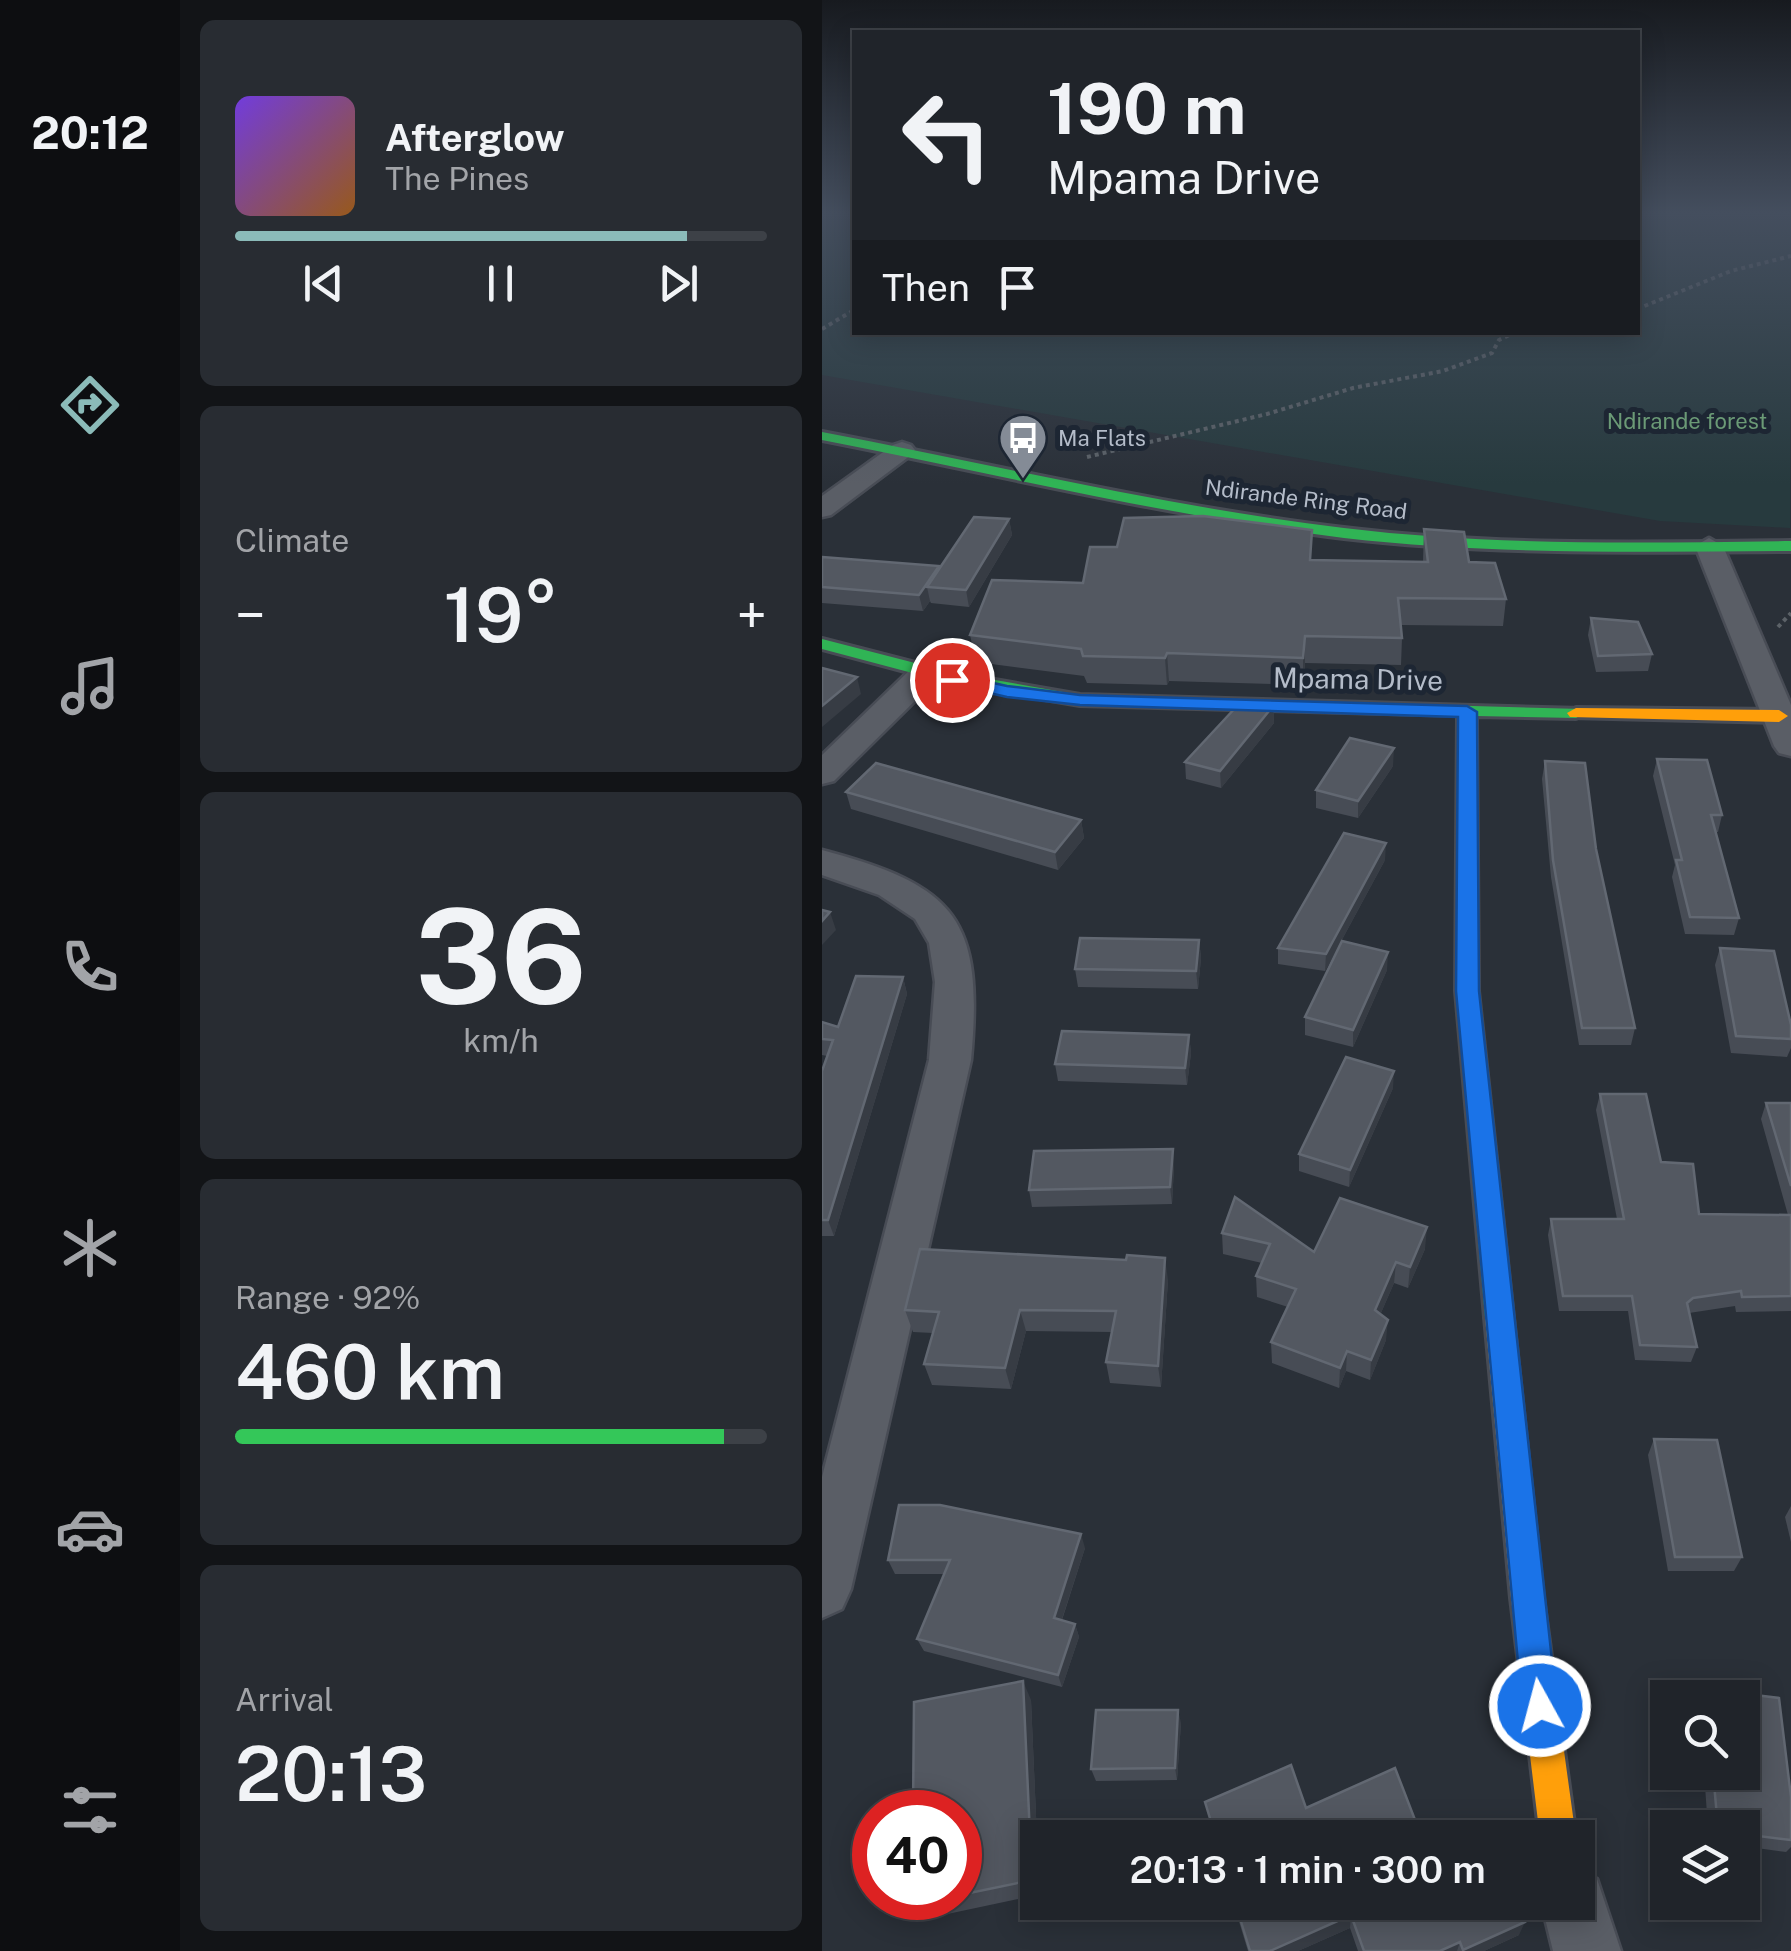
<!DOCTYPE html>
<meta charset="utf-8">
<style>
:root{--surface:#20242a;--page:#282c32;--text:#f1f3f6;--muted:#a2a4a8;--line:#3d4147;--accent:#8bbbb9}
body{margin:0;font-family:"Public Sans",sans-serif;background:var(--page);color:var(--text);height:100vh;display:flex;flex-direction:column;font-size:38px;white-space:nowrap}
*{box-sizing:border-box;margin:0}
p{font-size:32px;color:var(--muted)}
.icon{flex:none;width:55px;height:55px;fill:none;stroke:currentColor;stroke-width:2;stroke-linecap:round;stroke-linejoin:round}
.map{position:relative;flex:1;overflow:hidden}
.panel{display:flex;flex-direction:column;gap:20px;padding:20px;background:#121417;width:642px}
.panel>*{flex:none}
.hud{position:absolute;left:30px;top:30px;width:788px;height:305px;border-radius:0px;box-shadow:0 5px 25px #0003,0 0 0 2px var(--line);background:#20242a;color:var(--text);overflow:hidden}
.fabs{position:absolute;left:828px;top:1680px;display:grid;gap:20px}
.fabs a{display:grid;place-items:center;width:110px;height:110px;border-radius:0px;background:var(--surface);box-shadow:0 5px 25px #0003,0 0 0 2px var(--line);font-size:50px}
.speed{position:absolute;left:30px;top:1790px;display:flex;gap:20px;font-size:50px;font-weight:700;text-align:center}
.speed>*{display:grid;place-content:center;width:130px;height:130px;border-radius:50%;background:var(--surface);box-shadow:0 5px 25px #0003,0 0 0 2px var(--line);line-height:1}
.speed .limit{border:15px solid #d22;background:#fff;color:#111}
.pin{position:absolute;display:grid;place-items:center;width:85px;height:85px;color:#fff;margin:-42px;border:5px solid #fff;border-radius:50%;box-shadow:0 2px 10px #0007}
.me{position:absolute;width:110px;margin:-55px;rotate:353deg;stroke-linejoin:round;filter:drop-shadow(0 0 8px #0008)}
.turn{display:flex;align-items:center;gap:35px;height:210px;padding:0 30px;font-size:45px}
.turn .icon{width:130px;height:130px;stroke-width:2.5}
.turn b{display:block;font-size:70px;line-height:85px}
.then{display:flex;align-items:center;height:95px;padding:0 30px;background:#0003;gap:20px;font-size:38px}
.big{font-size:75px;font-weight:600;line-height:1.1}
.panel .widget{flex:1;display:flex;flex-direction:column;justify-content:center;gap:15px;min-width:0;padding:0 35px;border-radius:15px;background:var(--page)}
.panel .dial{align-items:center;gap:0}
.dial b{font-size:130px;line-height:1}
.song{display:flex;align-items:center;gap:30px}
.cover{width:120px;height:120px;border-radius:15px;background:linear-gradient(135deg,hsl(260 70% 55%),hsl(30 70% 35%))}
.played{height:10px;border-radius:5px;background:linear-gradient(90deg,var(--accent) 85%,var(--line) 85%)}
.keys{display:flex;justify-content:space-around;direction:ltr}
.heat{display:flex;justify-content:space-between;align-items:center;font-size:55px;direction:ltr}
.charge{height:15px;border-radius:8px;background:linear-gradient(90deg,#34c759 92%,var(--line) 0)}
.trip{position:absolute;left:198px;top:1820px;width:575px;height:100px;border-radius:0px;background:var(--surface);box-shadow:0 5px 25px #0003,0 0 0 2px var(--line);font-weight:600;line-height:100px;text-align:center}
main{display:flex;flex:1;min-height:0}
.tab-bar{display:flex;flex-direction:column;width:180px;justify-content:space-around;align-items:center;background:#0d0e11;color:var(--muted)}
.tab-bar .icon{width:70px;height:70px}
.tab-bar .active{color:var(--accent)}
.tab-bar b{font-size:45px;color:var(--text)}
.map>svg:first-child{display:block}
.green{fill:#273a3e}
.lines{fill:none;stroke-linecap:round;stroke-linejoin:round}
.street-casing{stroke:#484c55;stroke-width:5}
.fast-casing{stroke:#484c55;stroke-width:6}
.slow-casing{stroke:#484c55;stroke-width:6}
.path{stroke:#5c6268;stroke-width:4;stroke-dasharray:4 4;stroke-linecap:butt}
.street{fill:#5a5e66;fill-rule:evenodd}
.fast{fill:#30b455;fill-rule:evenodd}
.slow{fill:#ff9f0a;fill-rule:evenodd}
.wall{fill:#474c55}
.shaded-wall{fill:#373c44}
.building{fill:#535861;stroke:#626872;stroke-width:2.5}
.route{fill:#1a73e8;stroke:#114b97;stroke-width:2.5}
.labels{text-anchor:middle;stroke-width:10;stroke-linejoin:round;paint-order:stroke}
.far-park-label{font-size:22px;fill:#6b9a76;stroke:#1d2633}
.far-poi-label{font-size:22px;fill:#b4bcc9;stroke:#1d2633;text-anchor:start}
.far-street-label{font-size:22px;fill:#b4bcc9;stroke:#1d2633}
.street-label{font-size:28px;fill:#b4bcc9;stroke:#1d2633}
</style>
<main>
<nav class="tab-bar">
<b>20:12</b>
<svg class="icon active" aria-label="directions" viewBox="0 0 24 24"><path d="M12 3l9 9-9 9-9-9zM9 14v-3h6M13 9l2 2-2 2"/></svg>
<svg class="icon" aria-label="music" viewBox="0 0 24 24"><path d="M9 18V5l10-2v13"/><circle cx="6" cy="18" r="3"/><circle cx="16" cy="16" r="3"/></svg>
<svg class="icon" aria-label="phone" viewBox="0 0 24 24"><path d="M5 4h4l2 5-3 2q2 4 5 5l2-3 5 2v4C11 20 4 13 5 4z"/></svg>
<svg class="icon" aria-label="climate" viewBox="0 0 24 24"><path d="M12 3v18M4 7l16 10M4 17L20 7"/></svg>
<svg class="icon" aria-label="car" viewBox="0 0 24 24"><path d="M5 17H2v-5l4-1 3-4h7l3 4 3 1v5h-3M9 17h6M6 11h13"/><circle cx="7" cy="17" r="2"/><circle cx="17" cy="17" r="2"/></svg>
<svg class="icon" aria-label="filters" viewBox="0 0 24 24"><path d="M4 7h16M4 17h16"/><circle cx="9" cy="7" r="2"/><circle cx="15" cy="17" r="2"/></svg>
</nav>
<section class="panel">
<div class="widget">
<div class="song"><i class="cover"></i><div><b>Afterglow</b><p>The Pines</p></div></div>
<div class="played"></div>
<div class="keys"><svg class="icon" aria-label="previous" viewBox="0 0 24 24"><path d="M18 5L8 12l10 7zM5 5v14"/></svg><svg class="icon" aria-label="pause" viewBox="0 0 24 24"><path d="M8 5v14M16 5v14"/></svg><svg class="icon" aria-label="next" viewBox="0 0 24 24"><path d="M6 5l10 7-10 7zM19 5v14"/></svg></div>
</div>
<div class="widget"><p>Climate</p>
<div class="heat"><a>−</a><b class="big">19°</b><a>+</a></div>
</div>
<div class="widget dial"><b>36</b><p>km/h</p></div>
<div class="widget"><p>Range · 92%</p><b class="big">460 km</b><div class="charge"></div></div>
<div class="widget"><p>Arrival</p><b class="big">20:13</b></div>
</section>
<div class="map">
<svg width="969" height="1951" viewBox="0 0 969 1951">
<rect width="100%" height="100%" fill="#2a3038"/>
<polygon class="green" points="0,211 32,211 32,332 815,332 815,211 968,211 968,528 838,521 0,375"/>
<g class="lines">
<g class="street-casing">
<g id="street">
<polygon points="80,442 89,445 93,450 89,455 9,515 0,517 0,496 71,445"/>
<polygon points="887,538 901,546 969,705 969,756 957,753 952,746 873,546"/>
<polygon points="102,665 113,667 118,674 113,681 12,781 0,784 0,755 91,667"/>
<path d="M 0,850 C 135,886 162,919 149,1060 L 29,1589 L 20,1609 L 0,1618 L 0,1477 L 107,1060 L 113,982 L 107,943 L 93,919 L 57,895 L 0,875 Z"/>
<polygon points="755,1870 775,1879 799,1951 731,1951 719,1902 755,1902"/>
</g>
</g>
<g class="fast-casing">
<g id="fast">
<path d="M 0,432 C 174,465 346,507 522,528 C 670,546 820,543 969,541 L 969,551 C 820,552 670,555 522,538 C 346,516 174,474 0,440 Z"/>
<polygon points="0,639 128,672 258,695 760,709 763,713 754,718 654,716 656,991 691,1317 687,1326 677,1329 667,1326 663,1317 634,991 636,715 258,705 128,683 0,649"/>
</g>
</g>
<g class="slow-casing">
<g id="slow">
<polygon points="754,708 957,710 966,716 957,722 748,717 745,713"/>
<polygon points="677,1305 687,1308 691,1317 721,1598 754,1838 718,1838 689,1598 663,1317 667,1308"/>
</g>
</g>
<g class="path">
<polyline points="815,309 909,271 969,256"/>
<polyline points="0,329 32,310"/>
<polyline points="265,457 445,414 531,388 621,371 670,353 677,340 694,332"/>
<polyline points="956,627 969,613"/>
</g>
<use href="#street" class="street"/>
<use href="#fast" class="fast"/>
<use href="#slow" class="slow"/>
</g>
<g class="wall">
<polygon points="187,519 190,535 147,607 109,603 108,601 101,611 0,603 0,557 117,569"/>
<polygon points="602,529 647,562 684,599 681,626 579,625 580,638 579,665 483,663 481,685 347,681 345,685 265,683 262,676 154,662 148,635 261,583 490,560 601,562"/>
<polygon points="769,618 830,654 826,671 774,672 766,635"/>
<polygon points="451,706 452,723 399,788 364,779 363,762"/>
<polygon points="835,759 900,815 896,832 894,832 917,918 912,935 863,934 850,877 853,865 831,776"/>
<polygon points="723,761 813,1028 809,1045 757,1045 729,877 720,779"/>
<polygon points="571,766 536,818 494,808 494,790"/>
<polygon points="24,792 259,820 262,838 236,870 29,809"/>
<polygon points="563,860 503,971 456,964 456,948"/>
<polygon points="377,940 379,958 376,989 256,987 253,969"/>
<polygon points="898,948 969,1025 969,1048 965,1057 909,1053 893,965"/>
<polygon points="565,970 531,1047 483,1035 483,1017"/>
<polygon points="81,977 85,994 12,1236 0,1236 0,1071 5,1056 0,1055 0,1022 16,1027"/>
<polygon points="367,1035 369,1053 365,1085 236,1081 233,1064"/>
<polygon points="571,1088 527,1187 477,1171 477,1154"/>
<polygon points="778,1094 839,1162 877,1214 966,1215 939,1119 944,1103 969,1103 969,1311 914,1312 913,1306 867,1313 875,1347 869,1362 813,1360 806,1311 737,1311 726,1235 729,1219 795,1219 774,1110"/>
<polygon points="352,1166 350,1204 210,1207 207,1190"/>
<polygon points="400,1233 492,1252 603,1249 586,1288 572,1283 558,1315 564,1340 548,1380 524,1371 517,1388 450,1363 449,1342 466,1307 435,1297 434,1276 440,1263 401,1254"/>
<polygon points="346,1280 339,1387 288,1383 284,1362 290,1332 204,1331 189,1389 110,1385 102,1364 111,1333 91,1332 83,1310"/>
<polygon points="832,1439 920,1557 912,1571 846,1571 826,1455"/>
<polygon points="969,1506 969,1542 963,1517"/>
<polygon points="263,1548 240,1620 253,1624 257,1637 240,1687 102,1651 95,1639 122,1574 73,1574 66,1560"/>
<polygon points="883,1689 957,1698 969,1797 969,1847 964,1852 920,1846 920,1828 886,1828 882,1772 920,1772 920,1698 878,1698"/>
<polygon points="209,1700 215,1838 215,1895 102,1919 91,1905 91,1898 138,1898 138,1812"/>
<polygon points="359,1723 355,1780 274,1781 269,1769"/>
<polygon points="411,1902 695,1902 697,1935 662,1951 536,1951 528,1928 476,1951 426,1951"/>
</g>
<g class="shaded-wall">
<polygon points="187,519 190,535 147,607 144,590"/>
<polygon points="117,566 120,582 105,587 108,601 101,611 97,595"/>
<polygon points="483,636 483,663 481,685 481,658"/>
<polygon points="345,653 347,681 345,685 343,658"/>
<polygon points="35,677 39,694 0,727 0,706"/>
<polygon points="451,706 452,723 399,788 398,771"/>
<polygon points="572,748 571,766 536,818 536,801"/>
<polygon points="259,820 262,838 236,870 233,852"/>
<polygon points="564,843 563,860 503,971 504,954"/>
<polygon points="8,912 14,930 0,945 0,921"/>
<polygon points="377,940 379,958 376,989 374,971"/>
<polygon points="566,952 565,970 531,1047 531,1030"/>
<polygon points="81,977 85,994 12,1236 6,1220"/>
<polygon points="367,1035 369,1053 365,1085 363,1068"/>
<polygon points="572,1071 571,1088 527,1187 528,1170"/>
<polygon points="351,1149 352,1166 350,1204 348,1187"/>
<polygon points="605,1227 603,1249 586,1288 588,1267"/>
<polygon points="343,1258 346,1280 339,1387 336,1366"/>
<polygon points="574,1262 572,1283 551,1331 553,1310"/>
<polygon points="198,1310 204,1331 189,1389 183,1368"/>
<polygon points="566,1320 564,1340 548,1380 549,1360"/>
<polygon points="525,1351 524,1371 517,1388 518,1368"/>
<polygon points="259,1534 263,1548 236,1631 232,1618"/>
<polygon points="253,1624 257,1637 240,1687 236,1675"/>
<polygon points="201,1681 209,1700 215,1838 215,1889 210,1880"/>
<polygon points="356,1710 359,1723 355,1780 353,1768"/>
<polygon points="529,1915 528,1928 476,1951 448,1951"/>
<polygon points="703,1922 697,1935 662,1951 641,1951"/>
<polygon points="638,1942 635,1951 618,1951"/>
</g>
<g class="building">
<polygon points="381,516 490,530 488,560 606,562 602,529 642,532 647,562 673,563 684,599 576,598 580,638 483,636 481,658 345,653 343,658 261,656 259,649 148,635 170,580 261,583 268,547 295,547 302,518"/>
<polygon points="152,517 187,519 144,590 105,587"/>
<polygon points="0,557 117,566 97,595 0,587"/>
<polygon points="769,618 816,622 830,654 776,656"/>
<polygon points="0,668 35,677 0,706"/>
<polygon points="416,705 451,706 398,771 363,762"/>
<polygon points="528,738 572,748 536,801 494,790"/>
<polygon points="835,759 885,760 900,815 889,815 917,918 868,917 854,860 860,860"/>
<polygon points="723,761 763,763 774,849 813,1028 760,1028 731,860"/>
<polygon points="54,763 259,820 233,852 24,792"/>
<polygon points="522,833 564,843 504,954 456,948"/>
<polygon points="0,910 8,912 0,921"/>
<polygon points="258,938 377,940 374,971 253,969"/>
<polygon points="520,941 566,952 531,1030 483,1017"/>
<polygon points="898,948 952,951 969,1025 969,1039 914,1036"/>
<polygon points="34,976 81,977 6,1220 0,1220 0,1071 11,1040 0,1039 0,1022 16,1027"/>
<polygon points="240,1031 367,1035 363,1068 233,1064"/>
<polygon points="524,1057 572,1071 528,1170 477,1154"/>
<polygon points="778,1094 824,1094 839,1162 871,1164 877,1214 969,1215 969,1296 920,1297 919,1291 871,1298 865,1303 875,1347 818,1345 810,1296 741,1296 729,1219 802,1219"/>
<polygon points="944,1103 969,1103 969,1186"/>
<polygon points="351,1149 348,1187 207,1190 212,1151"/>
<polygon points="413,1197 492,1252 518,1198 605,1227 588,1267 574,1262 553,1310 566,1320 549,1360 525,1351 518,1368 449,1342 474,1289 434,1276 448,1244 400,1233"/>
<polygon points="98,1249 304,1260 305,1255 343,1258 336,1366 284,1362 294,1311 198,1310 183,1368 102,1364 117,1312 83,1310"/>
<polygon points="832,1439 895,1440 920,1557 853,1557"/>
<polygon points="77,1505 118,1505 259,1534 232,1618 253,1624 236,1675 95,1639 128,1560 66,1560"/>
<polygon points="201,1681 210,1880 138,1895 138,1812 91,1812 92,1702"/>
<polygon points="883,1689 957,1698 969,1797 969,1840 920,1834 920,1828 896,1828 891,1772 920,1772 920,1698 884,1698"/>
<polygon points="274,1710 356,1710 353,1768 269,1769"/>
<polygon points="469,1765 484,1808 573,1768 600,1838 394,1838 383,1802"/>
<polygon points="91,1898 126,1898 91,1905"/>
<polygon points="413,1902 695,1902 703,1922 641,1950 638,1942 618,1951 542,1951 529,1915 448,1951 428,1951"/>
</g>
<linearGradient id="sky" x2="0" y2="1"><stop stop-color="#171a1f"/><stop offset="0.44" stop-color="#444e5e"/><stop offset="1" stop-color="#444e5e" stop-opacity="0"/></linearGradient>
<rect width="969" height="484" fill="url(#sky)"/>
<polygon class="route" points="130,674 185,686 258,695 645,706 655,712 657,991 735,1706 730,1719 718,1724 705,1719 700,1706 634,991 636,717 258,705 185,697 123,683 121,680"/>
<defs>
<g id="bus-pin" transform="scale(2.5)"><path d="M0 17L-7.5 6A9.5 9.5 0 1 1 7.5 6Z" fill="#848b96" stroke="#1d2633"/><path d="M-5-6H5V4H4V6H2V4H-2V6H-4V4H-5ZM-3.5-4V0h7V-4ZM-3.5 1.2v1.5H-2V1.2ZM2 1.2v1.5H3.5V1.2Z" fill="#fff"/></g>
</defs>
<g fill-rule="evenodd">
<use href="#bus-pin" x="201" y="438"/>
</g>
<g class="labels">
<g class="far-park-label">
<text x="865" y="429">Ndirande forest</text>
</g>
<g class="far-poi-label">
<text x="236" y="446">Ma Flats</text>
</g>
<g class="far-street-label">
<text transform="translate(484 499) rotate(7)" y="8">Ndirande Ring Road</text>
</g>
<g class="street-label">
<text transform="translate(536 679) rotate(1)" y="10">Mpama Drive</text>
</g>
</g>
</svg>
<div class="fabs">
<a><svg class="icon" aria-label="search" viewBox="0 0 24 24"><circle cx="10" cy="10" r="6"/><path d="M15 15l6 6"/></svg></a>
<a><svg class="icon" aria-label="layers" viewBox="0 0 24 24"><path d="M12 4l9 5-9 5-9-5zM3 14l9 5 9-5"/></svg></a>
</div>
<div class="speed"><div class="limit">40</div></div>
<div class="pin" style="left:130px;top:680px;background:#d93025"><svg class="icon" aria-label="arrive" viewBox="0 0 24 24"><path d="M6 21V4h12l-3 4 3 4H6"/></svg></div>
<svg class="me" style="left:718px;top:1706px" viewBox="-20 -20 40 40"><circle r="17" fill="#1a73e8" stroke="#fff" stroke-width="3"/><path d="M0-11L8 9 0 5-8 9z" fill="#fff"/></svg>
<div class="trip">20:13 · 1 min · 300 m</div>
<div class="hud">
<div class="turn"><svg class="icon" aria-label="left" viewBox="0 0 24 24"><path d="M17 20v-9H6M10 6l-5 5 5 5"/></svg><div><b>190 m</b>Mpama Drive</div></div>
<div class="then">Then<svg class="icon" aria-label="arrive" viewBox="0 0 24 24"><path d="M6 21V4h12l-3 4 3 4H6"/></svg></div>
</div>
</div>
</main>
